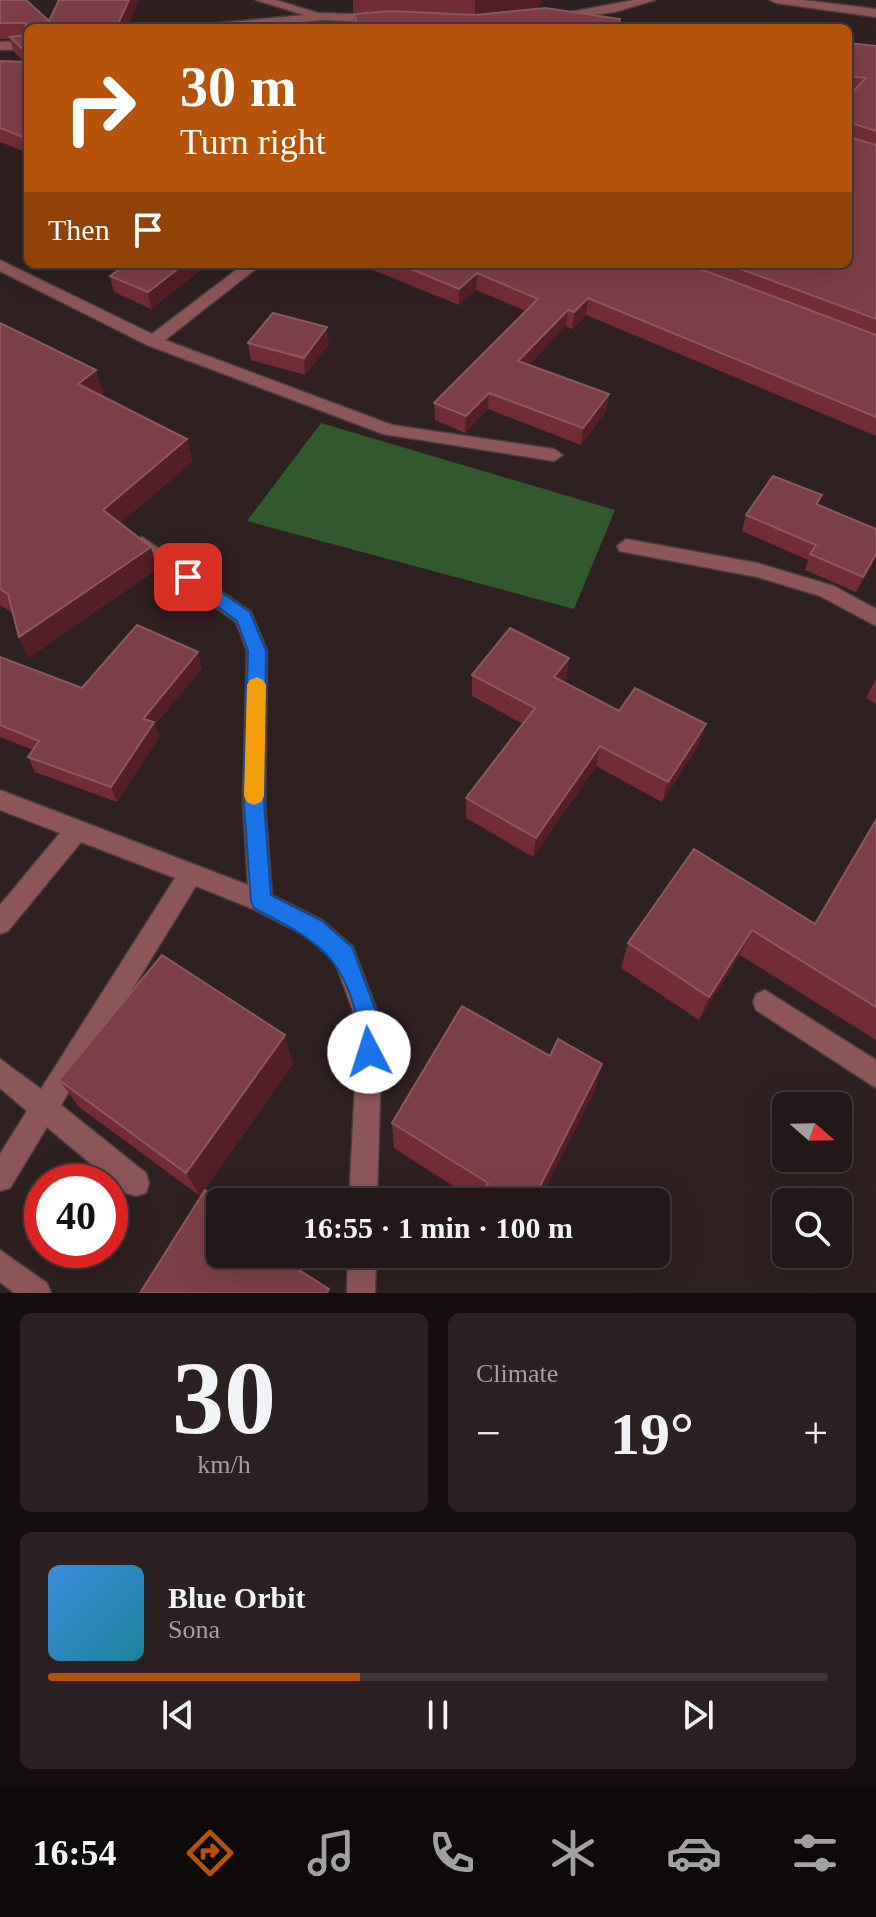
<!DOCTYPE html>
<meta charset="utf-8">
<style>
:root{--surface:#231819;--page:#2b2122;--text:#f1f3f6;--muted:#a3a0a2;--line:#403738;--accent:#b45309}
body{margin:0;font-family:Georgia,serif;background:var(--page);color:var(--text);height:100vh;display:flex;flex-direction:column;font-size:30px;white-space:nowrap}
*{box-sizing:border-box;margin:0}
p{font-size:26px;color:var(--muted)}
.icon{flex:none;width:44px;height:44px;fill:none;stroke:currentColor;stroke-width:2;stroke-linecap:round;stroke-linejoin:round}
.map{position:relative;height:1293px;overflow:hidden}
.details{display:flex;flex-direction:column;gap:20px;padding:20px;background:#130d0e;flex:1}
.details>*{flex:none}
.banner{position:absolute;left:24px;top:24px;width:828px;height:244px;border-radius:12px;box-shadow:0 8px 32px #0002,0 0 0 2px var(--line);background:#b45309;color:#fff;overflow:hidden}
.needle{width:52px;rotate:110deg}
.buttons{position:absolute;left:772px;top:1092px;display:grid;gap:16px}
.buttons a{display:grid;place-items:center;width:80px;height:80px;border-radius:12px;background:var(--surface);box-shadow:0 8px 32px #0002,0 0 0 2px var(--line);font-size:40px}
.speed{position:absolute;left:24px;top:1164px;display:flex;gap:16px;font-size:40px;font-weight:700;text-align:center}
.speed>*{display:grid;place-content:center;width:104px;height:104px;border-radius:50%;background:var(--surface);box-shadow:0 8px 32px #0002,0 0 0 2px var(--line);line-height:1}
.speed .limit{border:12px solid #d22;background:#fff;color:#111}
.pin{position:absolute;display:grid;place-items:center;width:68px;height:68px;color:#fff;margin:-34px;border-radius:16px;box-shadow:0 4px 12px #0006}
.me{position:absolute;width:88px;margin:-44px;rotate:355deg;stroke-linejoin:round;filter:drop-shadow(0 0 6px #0008)}
.turn{display:flex;align-items:center;gap:28px;height:168px;padding:0 24px;font-size:36px}
.turn .icon{width:104px;height:104px;stroke-width:2.5}
.turn b{display:block;font-size:56px;line-height:68px}
.then{display:flex;align-items:center;height:76px;padding:0 24px;background:#0003;gap:16px;font-size:30px}
.big{font-size:60px;font-weight:600;line-height:1.1}
.details .tile{flex:1;display:flex;flex-direction:column;justify-content:center;gap:12px;min-width:0;padding:0 28px;border-radius:12px;background:var(--page)}
.details .dial{align-items:center;gap:0}
.dial b{font-size:104px;line-height:1}
.song{display:flex;align-items:center;gap:24px}
.cover{width:96px;height:96px;border-radius:12px;background:linear-gradient(135deg,hsl(210 70% 55%),hsl(190 70% 35%))}
.played{height:8px;border-radius:4px;background:linear-gradient(90deg,var(--accent) 40%,var(--line) 40%)}
.keys{display:flex;justify-content:space-around;direction:ltr}
.heat{display:flex;justify-content:space-between;align-items:center;font-size:44px;direction:ltr}
.details .tiles{flex:1;display:grid;gap:20px;grid-template-columns:1fr 1fr}
.tile:last-child{grid-column:span 2}
.trip{position:absolute;left:206px;top:1188px;width:464px;height:80px;border-radius:12px;background:var(--surface);box-shadow:0 8px 32px #0002,0 0 0 2px var(--line);font-weight:600;line-height:80px;text-align:center}
.dock{display:flex;height:128px;justify-content:space-around;align-items:center;background:#0e0a0a;color:var(--muted)}
.dock .icon{width:56px;height:56px}
.dock .selected{color:var(--accent)}
.dock b{font-size:36px;color:var(--text)}
.map>svg:first-child{display:block}
.green{fill:#31592d}
.lines{fill:none;stroke-linecap:round;stroke-linejoin:round}
.minor-casing{stroke:#4b3d3e;stroke-width:3}
.minor{fill:#8d5659;fill-rule:evenodd}
.wall{fill:#712d36}
.shaded-wall{fill:#522026}
.building{fill:#7d3f47;stroke:#8d575e;stroke-width:2}
.route{fill:#1a73e8;stroke:#114b97;stroke-width:2}
.slow{fill:#f59e0b}
</style>
<div class="map">
<svg width="876" height="1293" viewBox="0 0 876 1293">
<rect width="100%" height="100%" fill="#2f2021"/>
<polygon class="green" points="321,423 615,510 574,609 247,521"/>
<g class="lines">
<g class="minor-casing">
<g id="minor">
<polygon points="256,0 276,0 318,13 379,15 385,19 379,23 324,20 243,28 202,28 208,24 304,15"/>
<polygon points="634,0 655,0 615,12 555,20 549,16"/>
<polygon points="770,0 803,0 876,9 876,17 776,3"/>
<polygon points="28,41 28,49 0,50 0,42"/>
<polygon points="0,260 152,334 244,264 262,264 165,340 392,425 554,449 563,455 554,461 383,434 147,345 0,271"/>
<polygon points="142,537 251,612 267,651 265,804 272,895 322,920 353,947 382,1025 377,1202 349,1202 358,1025 335,962 306,936 253,909 196,886 61,1105 146,1173 149,1183 146,1193 136,1196 126,1193 47,1127 10,1188 0,1191 0,1154 27,1111 0,1088 0,1059 41,1089 175,878 81,842 8,931 0,934 0,905 60,833 0,810 0,790 248,885 243,804 247,651 236,622 135,549 133,544"/>
<polygon points="626,539 757,563 834,586 876,609 876,626 820,596 757,577 619,551 617,546"/>
<polygon points="765,990 876,1060 876,1088 756,1010 753,1002 756,994"/>
<polygon points="0,1250 47,1283 51,1293 14,1293 0,1282"/>
<polygon points="348,1254 376,1254 375,1293 347,1293"/>
</g>
</g>
<use href="#minor" class="minor"/>
</g>
<g class="wall">
<polygon points="0,0 49,21 59,0 139,0 127,28 28,28 28,153 0,142 0,61 23,61 14,52 10,39 0,39"/>
<polygon points="353,0 542,0 537,8 619,28 355,28 354,14 372,12 353,12"/>
<polygon points="848,43 876,46 876,436 586,315 572,329 566,326 529,365 609,394 606,411 581,445 488,409 465,433 435,420 434,403 526,311 476,290 459,305 358,264 848,264 848,98 852,93 848,92"/>
<polygon points="204,267 151,309 114,292 110,276"/>
<polygon points="0,323 96,370 103,392 100,395 187,439 192,462 120,523 157,569 28,658 13,613 0,605"/>
<polygon points="248,343 329,344 305,375 251,360"/>
<polygon points="822,495 818,505 876,529 876,558 856,592 805,570 808,560 742,531 746,515"/>
<polygon points="0,657 82,688 202,668 155,725 159,737 117,802 35,772 28,757 33,750 0,737"/>
<polygon points="569,658 566,680 564,682 619,711 699,745 662,802 596,766 533,857 466,818 466,798 523,724 472,696 472,675"/>
<polygon points="876,679 876,704 866,698"/>
<polygon points="876,820 876,1040 740,955 699,1020 621,968 628,943 815,924"/>
<polygon points="293,1064 200,1196 79,1107 59,1080"/>
<polygon points="594,1092 538,1202 478,1202 394,1148 392,1123"/>
</g>
<g class="shaded-wall">
<polygon points="129,0 139,0 127,28 116,28"/>
<polygon points="475,0 542,0 535,10 475,17"/>
<polygon points="184,264 204,264 204,267 151,309 148,292"/>
<polygon points="477,273 476,290 459,305 459,289"/>
<polygon points="588,298 586,315 572,329 574,312"/>
<polygon points="568,310 566,326 517,378 518,361"/>
<polygon points="327,327 329,344 305,375 304,358"/>
<polygon points="96,370 103,392 85,406 78,384"/>
<polygon points="489,393 488,409 465,433 466,416"/>
<polygon points="609,394 606,411 581,445 583,428"/>
<polygon points="187,439 192,462 110,532 103,510"/>
<polygon points="151,547 157,569 28,658 19,637"/>
<polygon points="876,554 876,558 856,592 863,577"/>
<polygon points="198,652 202,668 155,725 159,737 117,802 111,787 143,719"/>
<polygon points="569,658 566,680 552,699 554,677"/>
<polygon points="706,724 699,745 662,802 668,782"/>
<polygon points="600,746 596,766 533,857 536,838"/>
<polygon points="752,930 740,955 699,1020 709,997"/>
<polygon points="285,1035 293,1064 200,1196 186,1173"/>
<polygon points="602,1064 594,1092 538,1202 532,1202"/>
</g>
<g class="building">
<polygon points="0,0 26,0 49,21 59,0 129,0 116,28 28,28 28,54 10,37 26,35 26,23 0,23"/>
<polygon points="545,8 620,19 618,28 358,28 354,14 391,11 475,15"/>
<polygon points="181,24 192,28 173,28"/>
<polygon points="848,43 876,46 876,131 854,124 850,127 852,138 876,145 876,319 727,264 848,264 848,199 851,196 848,195 848,97 866,78 848,76"/>
<polygon points="0,61 28,62 28,139 0,128"/>
<polygon points="127,264 184,264 148,292 110,276"/>
<polygon points="399,264 687,264 876,335 876,417 588,298 574,312 568,310 518,361 609,394 583,428 489,393 466,416 434,403 538,299 477,273 459,289"/>
<polygon points="273,313 327,327 304,358 248,343"/>
<polygon points="0,323 96,370 78,384 187,439 103,510 151,547 19,637 8,594 0,589"/>
<polygon points="773,476 822,495 816,504 876,529 876,554 863,577 810,554 816,545 746,515"/>
<polygon points="137,625 198,652 143,719 154,722 111,787 28,757 39,741 0,725 0,657 82,688"/>
<polygon points="510,628 569,658 554,677 619,711 635,688 706,724 668,782 600,746 536,838 466,798 535,708 472,675"/>
<polygon points="876,820 876,1007 752,930 709,997 628,943 694,849 815,924"/>
<polygon points="162,955 285,1035 186,1173 59,1080"/>
<polygon points="462,1006 550,1056 558,1039 602,1064 532,1202 481,1202 479,1201 488,1183 392,1123"/>
<polygon points="205,1190 222,1202 220,1202 220,1254 274,1254 329,1289 327,1293 140,1293"/>
</g>
<path class="route" d="M 188,570 L 250,612 L 266,651 L 264,804 L 271,895 L 322,921 L 352,947 L 381,1025 L 377,1060 L 369,1063 L 361,1060 C 356,1048 361,1036 358,1023 C 343,952 313,939 254,908 L 251,901 L 244,804 L 248,651 L 237,621 L 182,581 L 179,577 Z"/>
<polygon class="slow" points="257,677 263,680 266,685 264,796 261,802 254,805 247,802 244,796 247,685 250,680"/>
</svg>
<div class="buttons">
<a><svg class="needle" viewBox="-14 -14 28 28"><path d="M0-13l5 13h-10z" fill="#e53935"/><path d="M0 13l5-13h-10z" fill="#a3a0a2"/></svg></a>
<a><svg class="icon" aria-label="search" viewBox="0 0 24 24"><circle cx="10" cy="10" r="6"/><path d="M15 15l6 6"/></svg></a>
</div>
<div class="speed"><div class="limit">40</div></div>
<div class="pin" style="left:188px;top:577px;background:#d93025"><svg class="icon" aria-label="arrive" viewBox="0 0 24 24"><path d="M6 21V4h12l-3 4 3 4H6"/></svg></div>
<svg class="me" style="left:369px;top:1052px" viewBox="-20 -20 40 40"><circle r="19" fill="#fff"/><path d="M0-13L10 11 0 6-10 11z" fill="#1a73e8"/></svg>
<div class="trip">16:55 · 1 min · 100 m</div>
<div class="banner">
<div class="turn"><svg class="icon" aria-label="right" viewBox="0 0 24 24"><path d="M7 20v-9h11M14 6l5 5-5 5"/></svg><div><b>30 m</b>Turn right</div></div>
<div class="then">Then<svg class="icon" aria-label="arrive" viewBox="0 0 24 24"><path d="M6 21V4h12l-3 4 3 4H6"/></svg></div>
</div>
</div>
<section class="details">
<div class="tiles">
<div class="tile dial"><b>30</b><p>km/h</p></div>
<div class="tile"><p>Climate</p>
<div class="heat"><a>−</a><b class="big">19°</b><a>+</a></div>
</div>
<div class="tile">
<div class="song"><i class="cover"></i><div><b>Blue Orbit</b><p>Sona</p></div></div>
<div class="played"></div>
<div class="keys"><svg class="icon" aria-label="previous" viewBox="0 0 24 24"><path d="M18 5L8 12l10 7zM5 5v14"/></svg><svg class="icon" aria-label="pause" viewBox="0 0 24 24"><path d="M8 5v14M16 5v14"/></svg><svg class="icon" aria-label="next" viewBox="0 0 24 24"><path d="M6 5l10 7-10 7zM19 5v14"/></svg></div>
</div>
</div>
</section>
<nav class="dock">
<b>16:54</b>
<svg class="icon selected" aria-label="directions" viewBox="0 0 24 24"><path d="M12 3l9 9-9 9-9-9zM9 14v-3h6M13 9l2 2-2 2"/></svg>
<svg class="icon" aria-label="music" viewBox="0 0 24 24"><path d="M9 18V5l10-2v13"/><circle cx="6" cy="18" r="3"/><circle cx="16" cy="16" r="3"/></svg>
<svg class="icon" aria-label="phone" viewBox="0 0 24 24"><path d="M5 4h4l2 5-3 2q2 4 5 5l2-3 5 2v4C11 20 4 13 5 4z"/></svg>
<svg class="icon" aria-label="climate" viewBox="0 0 24 24"><path d="M12 3v18M4 7l16 10M4 17L20 7"/></svg>
<svg class="icon" aria-label="car" viewBox="0 0 24 24"><path d="M5 17H2v-5l4-1 3-4h7l3 4 3 1v5h-3M9 17h6M6 11h13"/><circle cx="7" cy="17" r="2"/><circle cx="17" cy="17" r="2"/></svg>
<svg class="icon" aria-label="filters" viewBox="0 0 24 24"><path d="M4 7h16M4 17h16"/><circle cx="9" cy="7" r="2"/><circle cx="15" cy="17" r="2"/></svg>
</nav>
